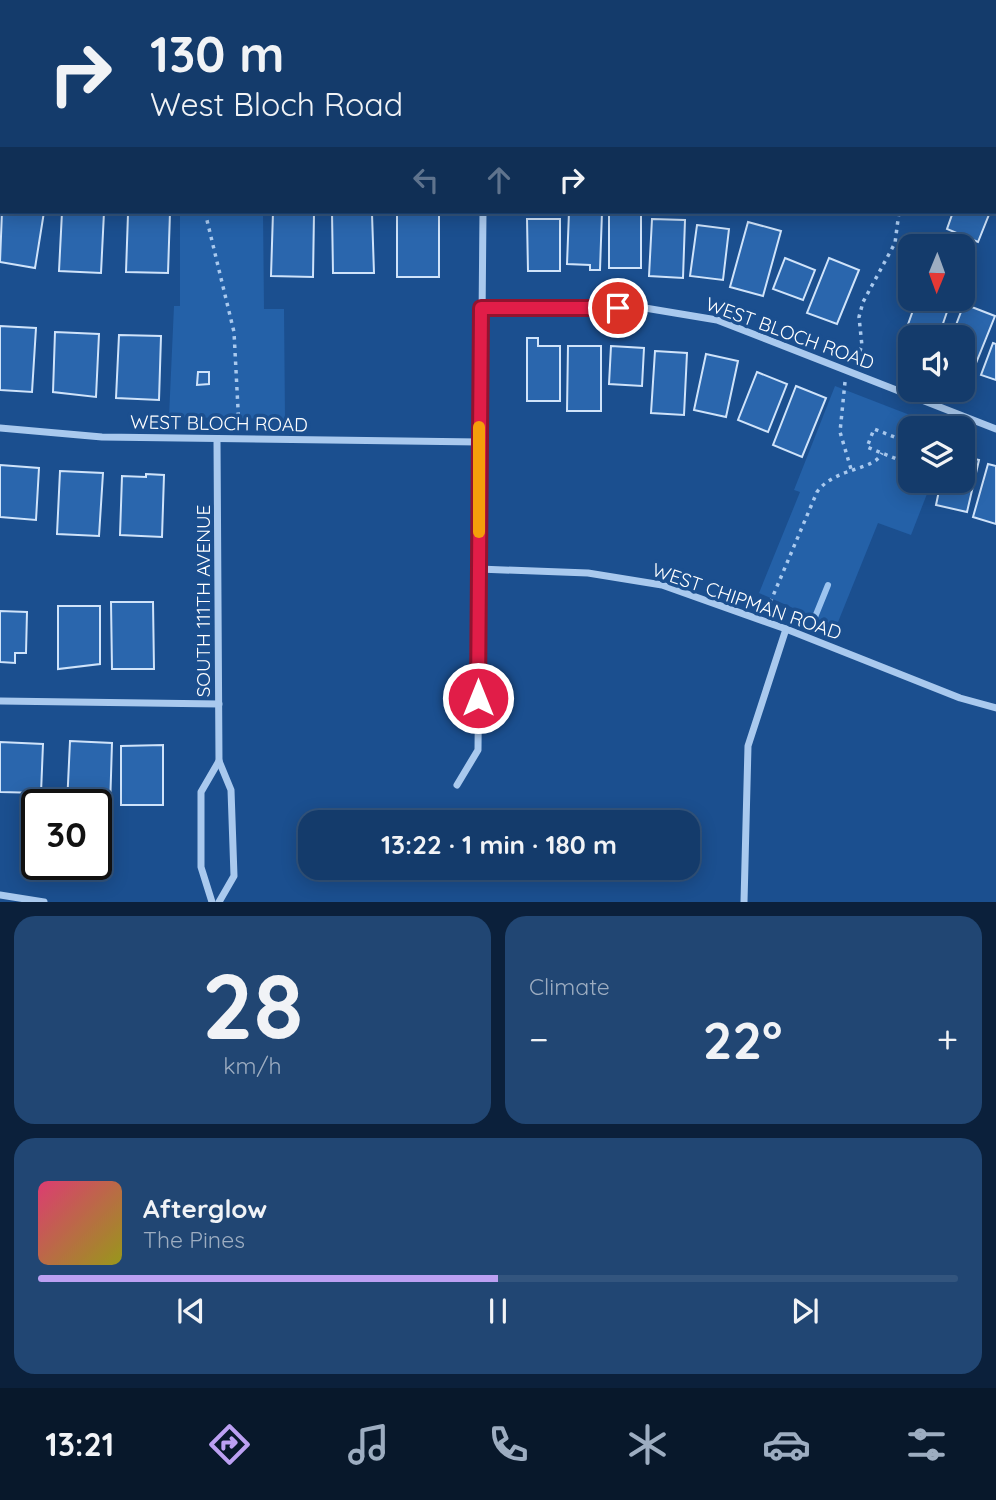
<!DOCTYPE html>
<meta charset="utf-8">
<style>
:root{--surface:#143b6b;--page:#214673;--text:#f1f3f6;--muted:#9dadc1;--line:#33557e;--accent:#bca0f2}
body{margin:0;font-family:Quicksand,sans-serif;background:var(--page);color:var(--text);height:100vh;display:flex;flex-direction:column;font-size:26px;white-space:nowrap}
*{box-sizing:border-box;margin:0}
p{font-size:23px;color:var(--muted)}
.icon{flex:none;width:38px;height:38px;fill:none;stroke:currentColor;stroke-width:2;stroke-linecap:round;stroke-linejoin:round}
.map{position:relative;height:902px;overflow:hidden}
.drawer{display:flex;flex-direction:column;gap:14px;padding:14px;background:#0b203b;flex:1}
.drawer>*{flex:none}
.top-card{position:absolute;left:0px;top:0px;width:998px;height:214px;box-shadow:0 4px 18px #0003,0 0 0 2px var(--line);background:#143b6b;color:var(--text);overflow:hidden}
.needle{width:46px;rotate:181deg}
.controls{position:absolute;left:898px;top:234px;display:grid;gap:14px}
.controls a{display:grid;place-items:center;width:77px;height:77px;border-radius:14px;background:var(--surface);box-shadow:0 4px 18px #0003,0 0 0 2px var(--line);font-size:35px}
.speed{position:absolute;left:21px;top:789px;display:flex;gap:14px;font-size:35px;font-weight:700;text-align:center}
.speed>*{display:grid;place-content:center;width:91px;height:91px;border-radius:50%;background:var(--surface);box-shadow:0 4px 18px #0003,0 0 0 2px var(--line);line-height:1}
.speed .limit{border:4px solid #111;border-radius:10px;background:#fff;color:#111}
.pin{position:absolute;display:grid;place-items:center;width:60px;height:60px;color:#fff;margin:-30px;border:4px solid #fff;border-radius:50%;box-shadow:0 2px 7px #0007}
.me{position:absolute;width:77px;margin:-38px;rotate:0deg;stroke-linejoin:round;filter:drop-shadow(0 0 5px #0008)}
.turn{display:flex;align-items:center;gap:24px;height:147px;padding:0 35px;font-size:32px}
.turn .icon{width:91px;height:91px;stroke-width:2.5}
.turn b{display:block;font-size:49px;line-height:60px}
.lanes{display:flex;align-items:center;height:66px;padding:0 35px;background:#0003;justify-content:center;gap:35px;direction:ltr}
.lanes .off{opacity:.35}
.big{font-size:52px;font-weight:800;line-height:1.1}
.drawer .tile{flex:1;display:flex;flex-direction:column;justify-content:center;gap:10px;min-width:0;padding:0 24px;border-radius:21px;background:var(--page)}
.drawer .dial{align-items:center;gap:0}
.dial b{font-size:91px;line-height:1}
.song{display:flex;align-items:center;gap:21px}
.cover{width:84px;height:84px;border-radius:10px;background:linear-gradient(135deg,hsl(340 70% 55%),hsl(60 70% 35%))}
.played{height:7px;border-radius:4px;background:linear-gradient(90deg,var(--accent) 50%,var(--line) 50%)}
.keys{display:flex;justify-content:space-around;direction:ltr}
.heat{display:flex;justify-content:space-between;align-items:center;font-size:38px;direction:ltr}
.drawer .tiles{flex:1;display:grid;gap:14px;grid-template-columns:1fr 1fr}
.tile:last-child{grid-column:span 2}
.trip{position:absolute;left:298px;top:810px;width:402px;height:70px;border-radius:21px;background:var(--surface);box-shadow:0 4px 18px #0003,0 0 0 2px var(--line);font-weight:800;line-height:70px;text-align:center}
.menu{display:flex;height:112px;justify-content:space-around;align-items:center;background:#08182b;color:var(--muted)}
.menu .icon{width:49px;height:49px}
.menu .selected{color:var(--accent)}
.menu b{font-size:32px;color:var(--text)}
.map>svg:first-child{display:block}
.green{fill:#2461a8}
.lines{fill:none;stroke-linecap:round;stroke-linejoin:round}
.stream{stroke:#9cc4f0;stroke-width:6}
.building{fill:#2a66ad;stroke:#cfe3fa;stroke-width:2}
.path{stroke:#a9c9ee;stroke-width:3.5;stroke-dasharray:3.5 5;stroke-linecap:butt}
.street{stroke:#a9c9ee;stroke-width:7}
.route-casing{stroke:#92132f;stroke-width:18}
.route{stroke:#e11d48;stroke-width:12}
.slow{stroke:#f59e0b;stroke-width:12}
.labels{text-anchor:middle;stroke-width:7;stroke-linejoin:round;paint-order:stroke}
.street-label{font-size:19px;fill:#fff;stroke:#1b4f8f}
</style>
<div class="map">
<svg width="996" height="902" viewBox="0 0 996 902">
<rect width="100%" height="100%" fill="#1b4f8f"/>
<g class="green">
<polygon points="180,212 263,212 264,309 284,309 285,419 169,417 174,306 180,306"/>
<polygon points="835,386 946,429 910,429 910,481 932,481 911,535 878,523 836,627 759,593 800,492 794,490"/>
</g>
<g class="lines">
<polyline class="stream" points="815,617 828,585"/>
</g>
<g class="building">
<polygon points="2,211 44,212 35,268 0,262"/>
<polygon points="62,212 104,212 101,273 59,271"/>
<polygon points="156,212 170,212 168,273 126,272 128,214 156,215"/>
<polygon points="273,212 314,213 313,277 271,276"/>
<polygon points="332,212 372,214 374,273 333,273"/>
<polygon points="397,212 439,213 439,277 397,277"/>
<polygon points="569,212 602,212 600,270 590,270 590,265 567,264"/>
<rect x="609" y="212" width="32" height="56"/>
<polygon points="953,212 990,212 978,242 947,229"/>
<polygon points="527,219 560,219 560,271 528,271"/>
<polygon points="652,219 685,220 683,278 649,276"/>
<polygon points="748,222 781,231 763,296 730,287"/>
<polygon points="697,225 729,229 723,280 690,276"/>
<polygon points="785,258 815,270 803,300 773,289"/>
<polygon points="829,258 859,270 837,324 807,313"/>
<polygon points="917,299 948,309 938,338 910,338 910,350 900,347"/>
<polygon points="964,304 995,316 970,378 962,375 962,338 951,338"/>
<polygon points="0,326 36,328 32,392 0,390"/>
<polygon points="55,332 99,334 96,397 53,392"/>
<polygon points="119,335 161,336 159,400 116,398"/>
<polygon points="527,338 538,338 538,346 560,346 560,401 527,401"/>
<polygon points="993,343 996,344 996,380 981,375"/>
<polygon points="568,346 601,346 601,411 567,411"/>
<polygon points="611,346 644,348 642,386 609,384"/>
<polygon points="655,351 687,353 684,415 651,413"/>
<polygon points="706,354 738,361 726,417 694,410"/>
<polygon points="198,372 209,372 209,384 197,385"/>
<polygon points="757,372 787,384 768,432 738,420"/>
<polygon points="796,386 826,398 802,457 773,445"/>
<polygon points="962,456 979,460 967,512 936,505 941,481 962,481"/>
<polygon points="988,464 996,466 996,524 973,517"/>
<polygon points="0,465 39,468 36,520 0,517"/>
<polygon points="60,471 103,473 99,536 57,534"/>
<polygon points="146,474 164,475 162,537 120,535 122,476 146,477"/>
<polygon points="111,602 153,602 154,669 112,669"/>
<polygon points="58,606 100,606 100,664 58,669"/>
<polygon points="0,611 27,612 26,653 15,653 15,663 0,662"/>
<polygon points="70,741 112,743 110,808 67,805"/>
<polygon points="0,742 43,744 41,793 0,792"/>
<polygon points="163,745 163,805 121,805 121,746"/>
</g>
<g class="lines">
<g class="path">
<polyline points="479,0 479,2"/>
<polyline points="201,2 201,0"/>
<polyline points="205,212 234,332 239,428"/>
<polyline points="856,359 862,346 859,317 863,302 895,243 899,212"/>
<polyline points="845,382 840,432 851,469"/>
<polyline points="910,443 874,429 867,447 909,464 910,460"/>
<path d="M 767,610 L 817,492 C 835,467 874,471 882,453"/>
</g>
<g class="street">
<polyline points="0,157 2,157"/>
<polyline points="481,308 645,308 717,320 996,429"/>
<polyline points="0,428 102,437 479,442"/>
<polyline points="217,440 219,761 231,790 234,876 219,902"/>
<polyline points="479,569 588,573 662,585 786,629 960,698 996,708"/>
<polyline points="0,701 219,704"/>
<polyline points="457,785 478,750 483,212"/>
<polyline points="0,895 44,902"/>
<polyline points="212,902 201,867 201,792 219,761"/>
<polyline points="744,902 748,746 786,629"/>
</g>
</g>
<g class="lines">
<g class="route-casing">
<polyline id="route" points="478,698 481,308 618,308"/>
</g>
<use href="#route" class="route"/>
<polyline class="slow" points="479,532 479,427"/>
</g>
<g class="labels">
<g class="street-label">
<text transform="translate(790 333) rotate(20)" y="7">WEST BLOCH ROAD</text>
<text transform="translate(219 423) rotate(1)" y="7">WEST BLOCH ROAD</text>
<text transform="translate(203 601) rotate(-90)" y="7">SOUTH 111TH AVENUE</text>
<text transform="translate(747 601) rotate(19)" y="7">WEST CHIPMAN ROAD</text>
</g>
</g>
</svg>
<div class="controls">
<a><svg class="needle" viewBox="-14 -14 28 28"><path d="M0-13l5 13h-10z" fill="#e53935"/><path d="M0 13l5-13h-10z" fill="#9dadc1"/></svg></a>
<a><svg class="icon" aria-label="sound" viewBox="0 0 24 24"><path d="M4 9h4l5-4v14l-5-4H4zM17 9q2 3 0 6"/></svg></a>
<a><svg class="icon" aria-label="layers" viewBox="0 0 24 24"><path d="M12 4l9 5-9 5-9-5zM3 14l9 5 9-5"/></svg></a>
</div>
<div class="speed"><div class="limit">30</div></div>
<div class="pin" style="left:618px;top:308px;background:#d93025"><svg class="icon" aria-label="arrive" viewBox="0 0 24 24"><path d="M6 21V4h12l-3 4 3 4H6"/></svg></div>
<svg class="me" style="left:478px;top:698px" viewBox="-20 -20 40 40"><circle r="17" fill="#e11d48" stroke="#fff" stroke-width="3"/><path d="M0-11L8 9 0 5-8 9z" fill="#fff"/></svg>
<div class="trip">13:22 · 1 min · 180 m</div>
<div class="top-card">
<div class="turn"><svg class="icon" aria-label="right" viewBox="0 0 24 24"><path d="M7 20v-9h11M14 6l5 5-5 5"/></svg><div><b>130 m</b>West Bloch Road</div></div>
<div class="lanes"><svg class="icon off" aria-label="left" viewBox="0 0 24 24"><path d="M17 20v-9H6M10 6l-5 5 5 5"/></svg><svg class="icon off" aria-label="ahead" viewBox="0 0 24 24"><path d="M12 20V5M6 11l6-6 6 6"/></svg><svg class="icon" aria-label="right" viewBox="0 0 24 24"><path d="M7 20v-9h11M14 6l5 5-5 5"/></svg></div>
</div>
</div>
<section class="drawer">
<div class="tiles">
<div class="tile dial"><b>28</b><p>km/h</p></div>
<div class="tile"><p>Climate</p>
<div class="heat"><a>−</a><b class="big">22°</b><a>+</a></div>
</div>
<div class="tile">
<div class="song"><i class="cover"></i><div><b>Afterglow</b><p>The Pines</p></div></div>
<div class="played"></div>
<div class="keys"><svg class="icon" aria-label="previous" viewBox="0 0 24 24"><path d="M18 5L8 12l10 7zM5 5v14"/></svg><svg class="icon" aria-label="pause" viewBox="0 0 24 24"><path d="M8 5v14M16 5v14"/></svg><svg class="icon" aria-label="next" viewBox="0 0 24 24"><path d="M6 5l10 7-10 7zM19 5v14"/></svg></div>
</div>
</div>
</section>
<nav class="menu">
<b>13:21</b>
<svg class="icon selected" aria-label="directions" viewBox="0 0 24 24"><path d="M12 3l9 9-9 9-9-9zM9 14v-3h6M13 9l2 2-2 2"/></svg>
<svg class="icon" aria-label="music" viewBox="0 0 24 24"><path d="M9 18V5l10-2v13"/><circle cx="6" cy="18" r="3"/><circle cx="16" cy="16" r="3"/></svg>
<svg class="icon" aria-label="phone" viewBox="0 0 24 24"><path d="M5 4h4l2 5-3 2q2 4 5 5l2-3 5 2v4C11 20 4 13 5 4z"/></svg>
<svg class="icon" aria-label="climate" viewBox="0 0 24 24"><path d="M12 3v18M4 7l16 10M4 17L20 7"/></svg>
<svg class="icon" aria-label="car" viewBox="0 0 24 24"><path d="M5 17H2v-5l4-1 3-4h7l3 4 3 1v5h-3M9 17h6M6 11h13"/><circle cx="7" cy="17" r="2"/><circle cx="17" cy="17" r="2"/></svg>
<svg class="icon" aria-label="filters" viewBox="0 0 24 24"><path d="M4 7h16M4 17h16"/><circle cx="9" cy="7" r="2"/><circle cx="15" cy="17" r="2"/></svg>
</nav>
